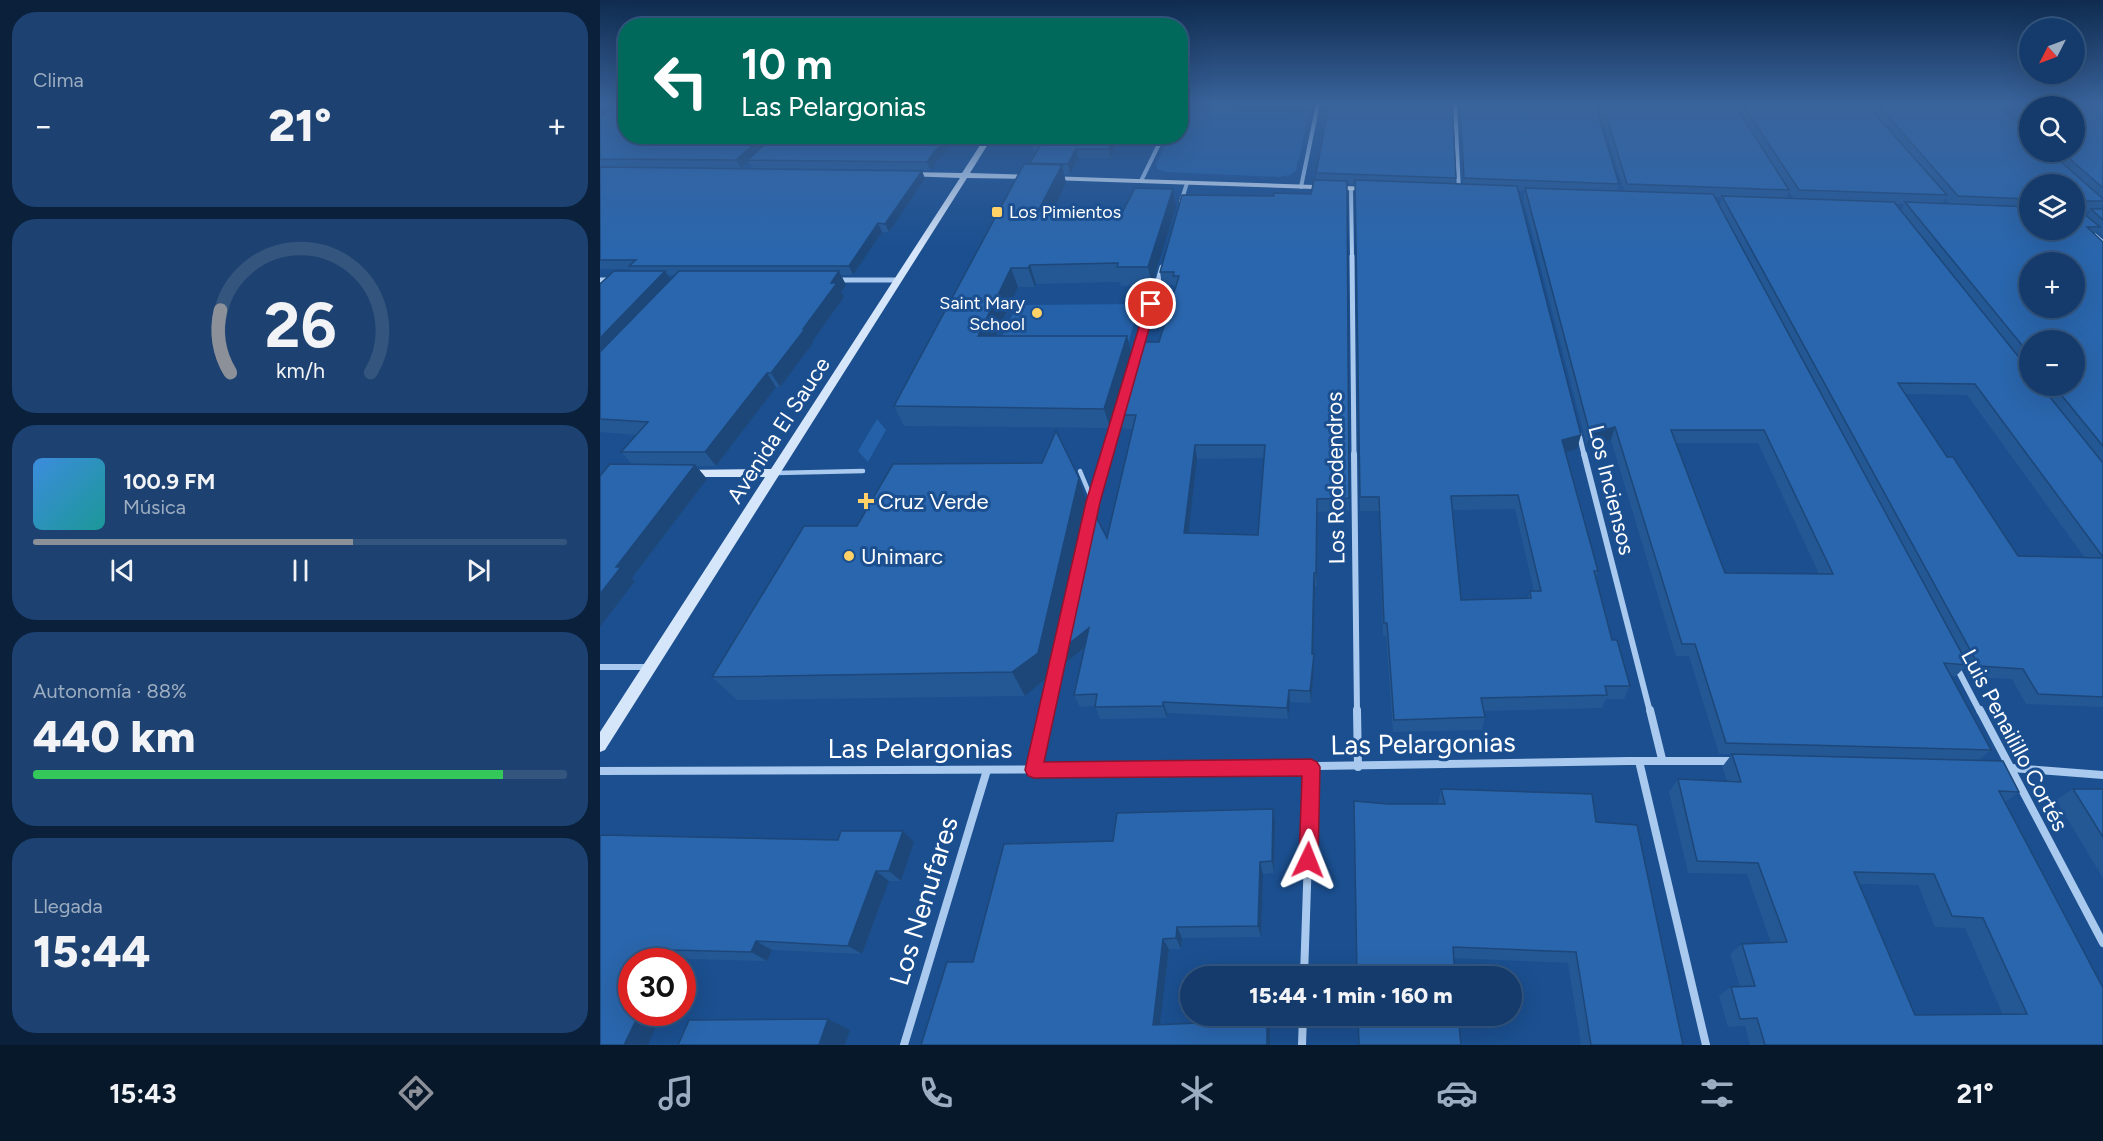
<!DOCTYPE html>
<html lang="es">
<meta charset="utf-8">
<style>
:root{--surface:#143b6b;--page:#1d4271;--text:#f1f3f6;--muted:#9dadc1;--line:#33557e;--accent:#8c9099}
body{margin:0;font-family:Figtree,sans-serif;background:var(--page);color:var(--text);height:100vh;display:flex;flex-direction:column;font-size:22px;white-space:nowrap}
*{box-sizing:border-box;margin:0}
p{font-size:20px;color:var(--muted)}
.icon{flex:none;width:33px;height:33px;fill:none;stroke:currentColor;stroke-width:2;stroke-linecap:round;stroke-linejoin:round}
.map{position:relative;flex:1;overflow:hidden}
.side{display:flex;flex-direction:column;gap:12px;padding:12px;background:#0b203b;width:600px}
.side>*{flex:none}
.guide{position:absolute;left:18px;top:18px;width:570px;height:126px;border-radius:24px;box-shadow:0 6px 24px #0002,0 0 0 2px var(--line);background:#00695c;color:#fff;overflow:hidden}
.needle{width:39px;rotate:228deg}
.controls{position:absolute;left:1419px;top:18px;display:grid;gap:12px}
.controls a{display:grid;place-items:center;width:66px;height:66px;border-radius:50%;background:var(--surface);box-shadow:0 6px 24px #0002,0 0 0 2px var(--line);font-size:30px}
.speed{position:absolute;left:18px;top:948px;display:flex;gap:12px;font-size:30px;font-weight:700;text-align:center}
.speed>*{display:grid;place-content:center;width:78px;height:78px;border-radius:50%;background:var(--surface);box-shadow:0 6px 24px #0002,0 0 0 2px var(--line);line-height:1}
.speed .limit{border:9px solid #d22;background:#fff;color:#111}
.pin{position:absolute;display:grid;place-items:center;width:51px;height:51px;color:#fff;margin:-26px;border:3px solid #fff;border-radius:50%;box-shadow:0 2px 6px #0007}
.me{position:absolute;width:66px;margin:-33px;rotate:2deg;stroke-linejoin:round;filter:drop-shadow(0 0 4px #0008)}
.turn{display:flex;align-items:center;gap:21px;height:126px;padding:0 24px;font-size:27px}
.turn .icon{width:78px;height:78px;stroke-width:2.5}
.turn b{display:block;font-size:42px;line-height:51px}
.big{font-size:45px;font-weight:800;line-height:1.1}
.side .tile{flex:1;display:flex;flex-direction:column;justify-content:center;gap:9px;min-width:0;padding:0 21px;border-radius:24px;background:var(--page)}
.side .dial{align-items:center;gap:0}
.dial svg{height:156px;overflow:visible;fill:none;stroke:var(--line);stroke-width:7;stroke-linecap:round;text-anchor:middle}
.dial text{fill:var(--text);stroke:none}
.song{display:flex;align-items:center;gap:18px}
.cover{width:72px;height:72px;border-radius:9px;background:linear-gradient(135deg,hsl(210 70% 55%),hsl(180 70% 35%))}
.played{height:6px;border-radius:3px;background:linear-gradient(90deg,var(--accent) 60%,var(--line) 60%)}
.keys{display:flex;justify-content:space-around;direction:ltr}
.heat{display:flex;justify-content:space-between;align-items:center;font-size:33px;direction:ltr}
.charge{height:9px;border-radius:4px;background:linear-gradient(90deg,#34c759 88%,var(--line) 0)}
.trip{position:absolute;left:580px;top:966px;width:342px;height:60px;border-radius:30px;background:var(--surface);box-shadow:0 6px 24px #0002,0 0 0 2px var(--line);font-weight:800;line-height:60px;text-align:center}
.tabs{display:flex;height:96px;justify-content:space-around;align-items:center;background:#08182b;color:var(--muted)}
.tabs .icon{width:42px;height:42px}
.tabs .active{color:var(--accent)}
.tabs b{font-size:27px;color:var(--text)}
main{display:flex;flex:1;min-height:0}
.map>svg:first-child{display:block}
.green{fill:#2461a8}
.lines{fill:none;stroke-linecap:round;stroke-linejoin:round}
.lane{stroke:#a9c9ee;stroke-width:4.5}
.street-far3{stroke:#a9c9ee;stroke-width:4}
.street-far2{stroke:#a9c9ee;stroke-width:5}
.street-far1{stroke:#a9c9ee;stroke-width:6}
.street{stroke:#a9c9ee;stroke-width:8}
.secondary{fill:#d6e6fa;fill-rule:evenodd}
.wall{fill:#245895;fill-rule:evenodd}
.shaded-wall{fill:#1d4779}
.building{fill:#2a66ad;stroke:#1d4779;stroke-width:1.5;fill-rule:evenodd}
.route{fill:#e11d48;stroke:#92132f;stroke-width:1.5}
.poi-dot{fill:#ffd166;stroke:#1b4f8f;stroke-width:2}
.labels{text-anchor:middle;stroke-width:6;stroke-linejoin:round;paint-order:stroke}
.far-poi-label{font-size:18px;fill:#fff;stroke:#1b4f8f;text-anchor:start}
.street-label{font-size:22px;fill:#fff;stroke:#1b4f8f}
.poi-label{font-size:22px;fill:#fff;stroke:#1b4f8f;text-anchor:start}
.near-street-label{font-size:27px;fill:#fff;stroke:#1b4f8f}
</style>
<main>
<section class="side">
<div class="tile"><p>Clima</p>
<div class="heat"><a>−</a><b class="big">21°</b><a>+</a></div>
</div>
<div class="tile dial"><svg viewBox="0 0 100 80">
<path d="M14 69A42 42 0 1 1 86 69"/>
<path d="M14 69A42 42 0 0 1 9 37" stroke="#8c9099"/>
<text x="50" y="56" font-size="32" font-weight="700">26</text>
<text x="50" y="72" font-size="11">km/h</text>
</svg></div>
<div class="tile">
<div class="song"><i class="cover"></i><div><b>100.9 FM</b><p>Música</p></div></div>
<div class="played"></div>
<div class="keys"><svg class="icon" aria-label="previous" viewBox="0 0 24 24"><path d="M18 5L8 12l10 7zM5 5v14"/></svg><svg class="icon" aria-label="pause" viewBox="0 0 24 24"><path d="M8 5v14M16 5v14"/></svg><svg class="icon" aria-label="next" viewBox="0 0 24 24"><path d="M6 5l10 7-10 7zM19 5v14"/></svg></div>
</div>
<div class="tile"><p>Autonomía · 88%</p><b class="big">440 km</b><div class="charge"></div></div>
<div class="tile"><p>Llegada</p><b class="big">15:44</b></div>
</section>
<div class="map">
<svg width="1503" height="1045" viewBox="0 0 1503 1045">
<rect width="100%" height="100%" fill="#1b4f8f"/>
<g class="green">
<polygon points="582,110 709,113 696,171 690,175 679,177 565,172 557,169 556,164 569,137 580,136"/>
<polygon points="540,304 525,353 394,354 417,305"/>
<polygon points="277,419 286,430 268,462 258,451"/>
</g>
<g class="lines">
<g class="lane">
<polyline points="480,471 493,502"/>
<polyline points="176,473 263,471"/>
</g>
<g class="street-far3">
<polyline points="855,104 859,191"/>
<polyline points="541,181 563,136"/>
<polyline points="701,187 718,104"/>
<polyline points="751,189 752,257"/>
<polyline points="581,202 587,183"/>
<polyline points="1490,231 1503,242"/>
</g>
<g class="street-far2">
<polyline points="752,256 754,455"/>
<polyline points="0,280 12,280"/>
<polyline points="238,280 297,280"/>
<polyline points="538,349 562,267"/>
<polyline points="979,434 984,455"/>
<polyline points="507,455 519,414"/>
</g>
<g class="street-far1">
<polyline points="754,454 757,712"/>
<polyline points="984,454 1050,712"/>
<polyline points="490,516 508,454"/>
<polyline points="1356,666 1380,712"/>
<polyline points="0,667 50,667"/>
<polyline points="447,712 460,652"/>
</g>
<g class="street">
<polyline points="757,710 758,767"/>
<polyline points="1050,710 1062,759"/>
<polyline points="1380,710 1503,943"/>
<polyline points="1039,761 1106,1045"/>
<polyline points="1399,767 1503,775"/>
<polyline points="434,770 447,710"/>
<polyline points="0,771 534,769 1028,761 1134,761"/>
<polyline points="704,976 711,767"/>
<polyline points="304,1045 387,770"/>
<polyline points="702,1045 703,1016"/>
</g>
<g class="secondary">
<polygon points="386,136 393,136 370,173 433,175 437,177 433,179 367,178 5,750 0,752 0,732 165,477 85,477 81,476 79,473 81,470 171,469 360,178 306,176 302,174 306,172 362,173"/>
<polygon points="447,176 772,187 776,189 772,191 450,180 447,180"/>
</g>
</g>
<g class="wall">
<polygon points="0,105 26,136 360,136 338,160 331,170 153,168 149,161 141,168 0,167"/>
<polygon points="629,105 714,105 713,108"/>
<path d="M 721,105 L 852,105 L 856,178 L 855,184 L 863,184 L 859,105 L 995,105 L 1019,184 L 1017,191 L 1024,191 L 998,105 L 1503,105 L 1503,205 L 1500,209 L 1503,209 L 1503,236 L 1497,231 L 1495,234 L 1503,242 L 1503,707 L 1426,704 L 1412,679 L 1368,677 L 1364,668 L 1356,676 L 1351,676 L 1391,750 L 1379,760 L 1419,792 L 1405,802 L 1503,1045 L 1150,1045 L 1145,1026 L 1128,1027 L 1119,996 L 1131,987 L 1140,987 L 1130,954 L 1142,944 L 1171,943 L 1147,874 L 1088,873 L 1069,792 L 1078,779 L 1127,781 L 1122,767 L 1132,754 L 1119,754 L 1089,656 L 1076,656 L 1011,440 L 987,446 L 923,199 L 925,191 L 918,190 L 977,449 L 966,452 L 998,571 L 996,577 L 1012,640 L 1030,686 L 1024,699 L 1006,699 L 1002,708 L 884,711 L 885,717 L 882,730 L 793,732 L 786,636 L 783,636 L 779,511 L 760,511 L 755,185 L 747,184 L 749,511 L 717,512 L 717,586 L 715,586 L 713,654 L 714,666 L 711,703 L 690,702 L 688,719 L 567,713 L 567,718 L 500,719 L 495,706 L 480,707 L 474,695 L 485,648 L 462,666 L 457,653 L 507,538 L 533,429 L 520,428 L 516,415 L 559,342 L 575,288 L 574,285 L 562,285 L 560,272 L 674,196 L 711,194 L 716,180 L 716,173 L 728,108 L 721,108 ZM 1430,106 L 1474,152 L 1430,152 ZM 1430,184 L 1474,230 L 1430,230 ZM 1189,191 L 1194,199 L 1186,198 ZM 1115,197 L 1122,198 L 1119,205 ZM 1345,198 L 1350,204 L 1342,204 ZM 1296,204 L 1304,204 L 1301,211 ZM 1481,211 L 1490,211 L 1487,216 ZM 1430,340 L 1474,386 L 1430,386 ZM 1305,394 L 1367,395 L 1485,558 L 1418,556 L 1347,457 ZM 1076,443 L 1158,443 L 1219,574 L 1125,573 ZM 664,458 L 658,535 L 588,533 L 597,459 ZM 915,509 L 934,591 L 930,591 L 928,598 L 861,600 L 853,510 ZM 1259,884 L 1318,885 L 1335,927 L 1365,928 L 1403,1015 L 1315,1015 Z"/>
<polygon points="430,136 520,136 511,158 478,158 470,174 464,174 466,183 453,211 523,211 576,207 552,285 521,286 520,282 436,284 435,287 418,287 395,336 527,336 532,355 510,428 304,426 294,406 431,164 436,153 434,153"/>
<path d="M 0,167 L 322,171 L 325,179 L 289,232 L 282,232 L 253,275 L 241,275 L 246,285 L 241,292 L 244,297 L 212,342 L 213,343 L 180,387 L 176,387 L 116,466 L 96,466 L 107,479 L 32,578 L 35,581 L 0,627 L 0,476 L 32,464 L 21,452 L 36,435 L 0,432 L 0,284 L 32,271 L 30,269 L 0,269 ZM 68,275 L 75,275 L 71,279 Z"/>
<polygon points="487,503 449,676 425,696 137,700 112,677 257,526"/>
<polygon points="841,789 996,822 1083,1045 981,1045 968,963 854,958 788,804 838,804"/>
<polygon points="1473,789 1503,789 1503,878 1456,800"/>
<polygon points="675,822 674,873 663,874 661,937 582,938 581,949 569,949 560,1024 667,1020 670,1028 670,1045 321,1045 373,962 513,841"/>
<polygon points="303,831 314,842 301,881 289,881 262,954 172,950 167,961 88,959 82,971 82,962 32,1012 63,1012 48,1045 0,1045 0,837 238,840"/>
</g>
<g class="shaded-wall">
<polygon points="4,105 20,105 0,119 0,107"/>
<polygon points="163,136 176,136 148,160 149,161 141,168 136,160"/>
<polygon points="349,136 360,136 338,160 331,170 327,162 335,151"/>
<polygon points="514,136 520,136 511,158 509,149"/>
<polygon points="476,149 478,158 470,174 468,164"/>
<polygon points="462,165 466,183 444,230 438,211"/>
<polygon points="322,171 325,179 289,232 285,224"/>
<polygon points="573,189 576,207 552,285 548,267"/>
<polygon points="278,223 282,232 253,275 249,266"/>
<polygon points="430,265 436,284 435,287 428,268"/>
<polygon points="411,268 418,287 386,356 378,336"/>
<polygon points="65,271 75,285 0,364 0,338"/>
<polygon points="239,271 246,285 241,292 244,297 212,342 213,343 180,387 171,373 203,329 231,283"/>
<polygon points="527,336 532,355 510,428 504,409"/>
<polygon points="167,373 176,387 116,466 105,452"/>
<polygon points="1015,427 1011,440 987,446 990,434"/>
<polygon points="981,435 977,449 959,454 962,440"/>
<polygon points="595,445 597,459 587,546 584,533"/>
<polygon points="95,465 107,479 32,578 35,581 0,627 0,594 16,567"/>
<polygon points="479,478 487,503 449,676 425,696 412,672"/>
<polygon points="717,499 717,586 716,573"/>
<polygon points="714,573 715,586 713,665 714,654 714,666 711,703 710,691"/>
<polygon points="489,628 494,640 462,666 457,653"/>
<polygon points="689,690 690,702 688,719 687,708"/>
<polygon points="563,702 567,713 567,718 563,706"/>
<polygon points="673,809 675,822 674,873 672,861"/>
<polygon points="303,831 314,842 301,881 289,871"/>
<polygon points="660,862 663,874 661,937 658,926"/>
<polygon points="276,871 289,881 262,954 248,946"/>
<polygon points="577,927 582,938 581,949 576,938"/>
<polygon points="563,939 569,949 559,1033 553,1025"/>
<polygon points="156,941 172,950 167,961 151,952"/>
<polygon points="70,950 88,959 82,971 82,962 64,962"/>
<polygon points="40,1012 63,1012 48,1045 24,1045"/>
<polygon points="228,1019 250,1030 245,1045 219,1045"/>
<polygon points="667,1020 670,1028 670,1045 667,1045"/>
</g>
<g class="building">
<polygon points="18,105 26,105 26,136 163,136 136,160 0,159 0,116"/>
<polygon points="729,105 852,105 856,178 716,173"/>
<polygon points="860,105 995,105 1019,184 864,178"/>
<polygon points="1003,105 1135,105 1189,190 1027,184"/>
<polygon points="1143,105 1267,105 1347,195 1199,190"/>
<path d="M 1278,105 L 1397,105 L 1430,133 L 1430,152 L 1450,152 L 1503,199 L 1503,201 L 1481,201 L 1478,204 L 1478,209 L 1500,227 L 1487,227 L 1503,242 L 1503,446 L 1454,386 L 1474,386 L 1474,340 L 1430,340 L 1430,355 L 1305,202 L 1430,207 L 1430,230 L 1474,230 L 1474,184 L 1430,184 L 1430,199 L 1358,196 ZM 1430,262 L 1474,262 L 1474,308 L 1430,308 Z"/>
<polygon points="1409,105 1503,105 1503,188 1462,152 1474,152 1474,106 1430,106 1430,122"/>
<polygon points="173,136 349,136 335,151 327,162 148,160"/>
<polygon points="435,136 514,136 509,149 476,149 468,164 430,163 441,144 431,144"/>
<polygon points="424,164 462,165 438,211 523,211 535,188 573,189 548,267 517,267 518,263 430,265 428,268 411,268 378,336 527,336 504,409 294,406"/>
<polygon points="0,167 322,171 285,224 278,223 249,266 29,266 36,260 0,260"/>
<path d="M 714,180 L 747,181 L 749,498 L 717,499 L 716,573 L 714,573 L 712,654 L 714,654 L 710,691 L 689,690 L 687,708 L 563,702 L 563,706 L 495,707 L 497,694 L 474,695 L 489,628 L 457,653 L 490,505 L 507,538 L 536,415 L 516,415 L 539,342 L 559,342 L 579,276 L 573,276 L 574,272 L 560,272 L 582,195 L 674,196 L 674,193 L 711,194 ZM 595,445 L 665,445 L 658,535 L 584,533 Z"/>
<path d="M 755,180 L 917,186 L 981,435 L 962,440 L 998,571 L 994,571 L 1012,640 L 1017,640 L 1030,686 L 1005,686 L 1007,695 L 881,698 L 885,717 L 794,720 L 787,623 L 784,623 L 779,497 L 760,497 ZM 918,495 L 941,591 L 930,591 L 931,598 L 861,600 L 851,496 Z"/>
<path d="M 925,188 L 1113,194 L 1368,665 L 1344,663 L 1391,750 L 1126,743 L 1095,644 L 1082,644 L 1015,427 L 990,434 ZM 1071,430 L 1164,430 L 1233,574 L 1125,573 Z"/>
<polygon points="1122,196 1294,202 1430,371 1430,386 1441,386 1503,463 1503,557 1375,384 1298,383 1347,457 1353,457 1418,556 1503,558 1503,697 1438,694 1423,669 1379,666"/>
<polygon points="1491,209 1503,209 1503,220"/>
<polygon points="14,271 65,271 0,338 0,284"/>
<polygon points="79,271 239,271 231,283 237,283 203,329 205,329 171,373 167,373 105,452 21,452 48,422 0,419 0,352"/>
<polygon points="456,431 479,478 438,653 412,672 112,677 204,526 257,526 293,464 442,463"/>
<polygon points="10,464 95,465 16,567 21,567 0,594 0,476"/>
<path d="M 1132,754 L 1403,761 L 1419,792 L 1399,791 L 1503,988 L 1503,1045 L 1165,1045 L 1157,1018 L 1140,1019 L 1131,987 L 1155,986 L 1142,944 L 1187,942 L 1158,863 L 1097,861 L 1078,779 L 1141,782 ZM 1254,872 L 1334,874 L 1352,916 L 1383,918 L 1427,1014 L 1315,1015 Z"/>
<polygon points="841,789 992,794 996,822 1037,825 1083,1045 991,1045 976,952 853,947 855,976 757,976 754,801 788,804 845,804"/>
<polygon points="1473,789 1503,789 1503,837"/>
<polygon points="673,809 672,861 660,862 658,926 577,927 576,938 563,939 553,1025 667,1020 667,1045 321,1045 347,962 373,962 404,844 513,841 517,813"/>
<polygon points="241,831 303,831 289,871 276,871 248,946 156,941 151,952 70,950 64,962 32,962 32,1012 40,1012 24,1045 0,1045 0,837 1,835 238,840"/>
<polygon points="758,1016 858,1016 861,1045 759,1045"/>
<polygon points="228,1019 219,1045 78,1045 89,1020"/>
</g>
<linearGradient id="sky" x2="0" y2="1"><stop stop-color="#0f2b4f"/><stop offset="0.41" stop-color="#39639b"/><stop offset="1" stop-color="#39639b" stop-opacity="0"/></linearGradient>
<rect width="1503" height="251" fill="url(#sky)"/>
<polygon class="route" points="551,301 556,304 500,502 444,762 711,759 717,762 720,767 718,860 715,867 708,870 702,867 699,860 702,776 434,778 428,776 425,770 486,502 546,304"/>
<g class="poi-dot">
<rect x="391" y="206" width="12" height="12" rx="3"/>
<circle cx="437" cy="313" r="6"/>
<path d="M263 492h6v6h6v6h-6v6h-6v-6h-6v-6h6z"/>
<circle cx="249" cy="556" r="6"/>
</g>
<g class="labels">
<g class="far-poi-label">
<text x="409" y="218">Los Pimientos</text>
<text x="425" y="309" text-anchor="end">Saint Mary<tspan x="425" dy="21">School</tspan></text>
</g>
<g class="street-label">
<text transform="translate(178 430) rotate(-57)" y="8">Avenida El Sauce</text>
<text transform="translate(735 478) rotate(-91)" y="8">Los Rododendros</text>
<text transform="translate(1012 490) rotate(76)" y="8">Los Inciensos</text>
<text transform="translate(1415 740) rotate(62)" y="8">Luis Penailillo Cortés</text>
</g>
<g class="poi-label">
<text x="278" y="509">Cruz Verde</text>
<text x="261" y="564">Unimarc</text>
</g>
<g class="near-street-label">
<text transform="translate(823 744) rotate(-1)" y="9">Las Pelargonias</text>
<text x="320" y="758">Las Pelargonias</text>
<text transform="translate(324 901) rotate(-73)" y="9">Los Nenufares</text>
</g>
</g>
</svg>
<div class="controls">
<a><svg class="needle" viewBox="-14 -14 28 28"><path d="M0-13l5 13h-10z" fill="#e53935"/><path d="M0 13l5-13h-10z" fill="#9dadc1"/></svg></a>
<a><svg class="icon" aria-label="search" viewBox="0 0 24 24"><circle cx="10" cy="10" r="6"/><path d="M15 15l6 6"/></svg></a>
<a><svg class="icon" aria-label="layers" viewBox="0 0 24 24"><path d="M12 4l9 5-9 5-9-5zM3 14l9 5 9-5"/></svg></a>
<a>+</a>
<a>−</a>
</div>
<div class="speed"><div class="limit">30</div></div>
<div class="pin" style="left:551px;top:304px;background:#d93025"><svg class="icon" aria-label="arrive" viewBox="0 0 24 24"><path d="M6 21V4h12l-3 4 3 4H6"/></svg></div>
<svg class="me" style="left:708px;top:860px" viewBox="-20 -20 40 40"><path d="M0-17L14 15 0 8-14 15z" fill="#e11d48" stroke="#fff" stroke-width="4"/></svg>
<div class="trip">15:44 · 1 min · 160 m</div>
<div class="guide">
<div class="turn"><svg class="icon" aria-label="left" viewBox="0 0 24 24"><path d="M17 20v-9H6M10 6l-5 5 5 5"/></svg><div><b>10 m</b>Las Pelargonias</div></div>
</div>
</div>
</main>
<nav class="tabs">
<b>15:43</b>
<svg class="icon active" aria-label="directions" viewBox="0 0 24 24"><path d="M12 3l9 9-9 9-9-9zM9 14v-3h6M13 9l2 2-2 2"/></svg>
<svg class="icon" aria-label="music" viewBox="0 0 24 24"><path d="M9 18V5l10-2v13"/><circle cx="6" cy="18" r="3"/><circle cx="16" cy="16" r="3"/></svg>
<svg class="icon" aria-label="phone" viewBox="0 0 24 24"><path d="M5 4h4l2 5-3 2q2 4 5 5l2-3 5 2v4C11 20 4 13 5 4z"/></svg>
<svg class="icon" aria-label="climate" viewBox="0 0 24 24"><path d="M12 3v18M4 7l16 10M4 17L20 7"/></svg>
<svg class="icon" aria-label="car" viewBox="0 0 24 24"><path d="M5 17H2v-5l4-1 3-4h7l3 4 3 1v5h-3M9 17h6M6 11h13"/><circle cx="7" cy="17" r="2"/><circle cx="17" cy="17" r="2"/></svg>
<svg class="icon" aria-label="filters" viewBox="0 0 24 24"><path d="M4 7h16M4 17h16"/><circle cx="9" cy="7" r="2"/><circle cx="15" cy="17" r="2"/></svg>
<b>21°</b>
</nav>
